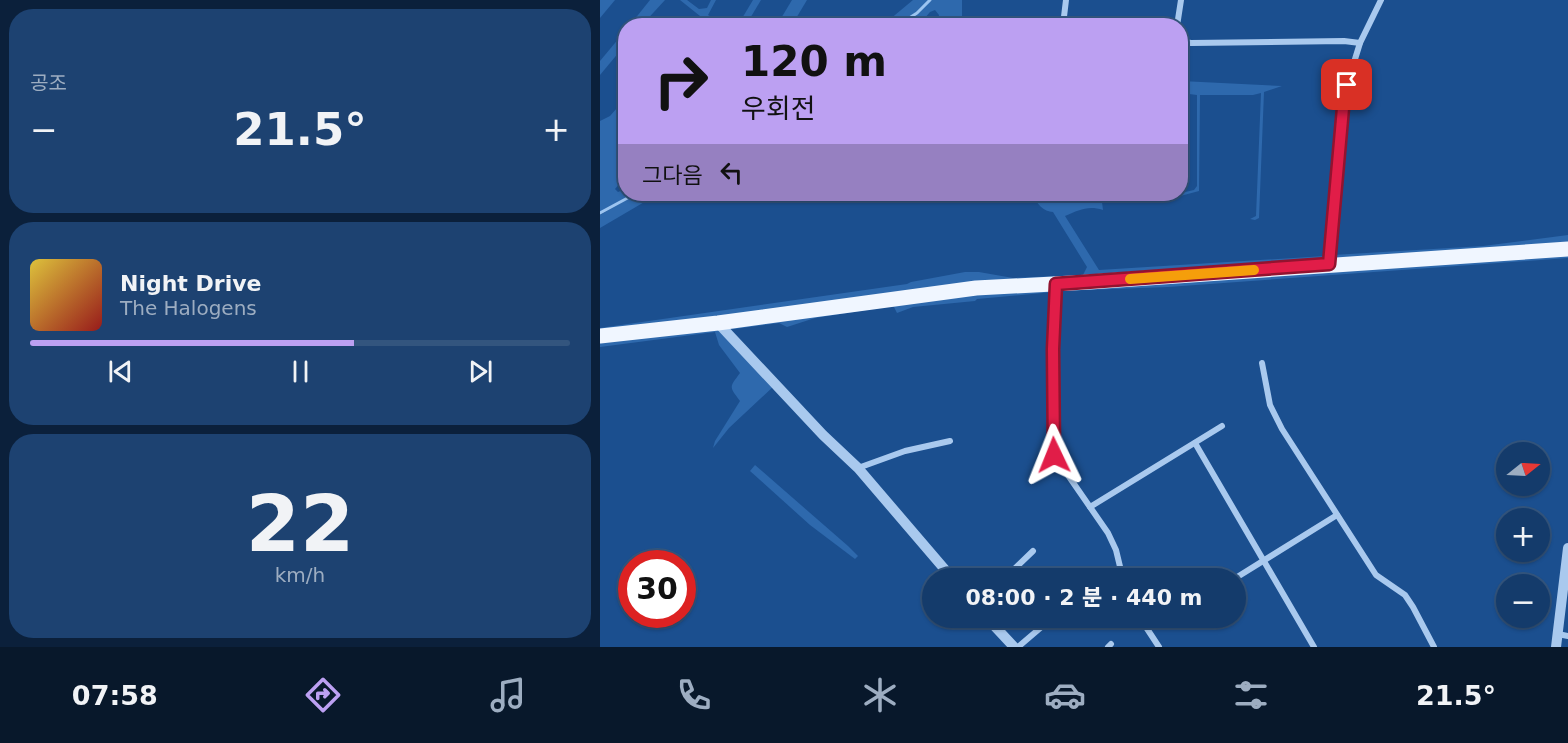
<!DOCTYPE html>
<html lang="ko">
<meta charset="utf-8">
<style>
:root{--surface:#143b6b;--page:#1d4271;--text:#f1f3f6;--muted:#9dadc1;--line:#33557e;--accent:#bca0f2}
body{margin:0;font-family:"DejaVu Sans","Noto Sans KR",sans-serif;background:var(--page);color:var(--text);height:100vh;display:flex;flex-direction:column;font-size:22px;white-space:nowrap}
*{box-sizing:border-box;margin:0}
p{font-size:20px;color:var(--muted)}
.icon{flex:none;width:33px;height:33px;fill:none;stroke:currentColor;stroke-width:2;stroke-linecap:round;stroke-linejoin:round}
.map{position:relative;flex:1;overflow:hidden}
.details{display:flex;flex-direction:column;gap:9px;padding:9px;background:#0b203b;width:600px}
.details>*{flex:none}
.guide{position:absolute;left:18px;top:18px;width:570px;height:183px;border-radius:24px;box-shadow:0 2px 4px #0004,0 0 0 2px var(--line);background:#bca0f2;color:#111;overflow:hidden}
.needle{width:39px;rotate:72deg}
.controls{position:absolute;left:896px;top:442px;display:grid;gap:12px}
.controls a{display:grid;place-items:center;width:54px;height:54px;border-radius:50%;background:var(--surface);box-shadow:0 2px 4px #0004,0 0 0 2px var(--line);font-size:30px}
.speed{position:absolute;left:18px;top:550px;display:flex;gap:12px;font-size:30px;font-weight:700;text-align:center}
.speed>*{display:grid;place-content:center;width:78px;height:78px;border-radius:50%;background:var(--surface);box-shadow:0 2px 4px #0004,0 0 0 2px var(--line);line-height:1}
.speed .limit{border:9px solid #d22;background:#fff;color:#111}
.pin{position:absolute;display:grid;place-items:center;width:51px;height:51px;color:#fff;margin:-26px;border-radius:12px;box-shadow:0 3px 9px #0006}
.me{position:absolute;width:66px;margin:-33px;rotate:358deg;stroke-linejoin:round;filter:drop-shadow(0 0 4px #0008)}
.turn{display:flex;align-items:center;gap:21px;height:126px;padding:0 24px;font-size:27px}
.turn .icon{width:78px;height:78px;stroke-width:2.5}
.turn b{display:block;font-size:42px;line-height:51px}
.then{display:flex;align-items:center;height:57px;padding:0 24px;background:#0003;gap:12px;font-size:22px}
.big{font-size:45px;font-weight:800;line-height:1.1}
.details .widget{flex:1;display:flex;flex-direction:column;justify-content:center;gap:9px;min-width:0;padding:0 21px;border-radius:24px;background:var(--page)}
.details .dial{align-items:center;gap:0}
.dial b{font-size:78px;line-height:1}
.song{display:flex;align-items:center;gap:18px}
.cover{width:72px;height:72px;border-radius:9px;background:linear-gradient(135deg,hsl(50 70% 55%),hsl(0 70% 35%))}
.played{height:6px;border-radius:3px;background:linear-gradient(90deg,var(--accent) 60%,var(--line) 60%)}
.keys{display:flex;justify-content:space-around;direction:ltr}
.heat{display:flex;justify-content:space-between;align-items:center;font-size:33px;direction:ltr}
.trip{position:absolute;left:322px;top:568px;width:324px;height:60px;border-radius:30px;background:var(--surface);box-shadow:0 2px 4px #0004,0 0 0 2px var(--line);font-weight:800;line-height:60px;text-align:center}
.menu{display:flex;height:96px;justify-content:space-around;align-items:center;background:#08182b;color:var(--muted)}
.menu .icon{width:42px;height:42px}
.menu .current{color:var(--accent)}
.menu b{font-size:27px;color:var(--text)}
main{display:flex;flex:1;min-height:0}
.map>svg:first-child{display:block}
.green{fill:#2e69ad}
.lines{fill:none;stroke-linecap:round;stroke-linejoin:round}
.stream{stroke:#9cc4f0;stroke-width:3}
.minor{stroke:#a9c9ee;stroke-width:6}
.tertiary{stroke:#a9c9ee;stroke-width:10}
.primary{stroke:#f0f6ff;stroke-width:15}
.route-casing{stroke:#92132f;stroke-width:15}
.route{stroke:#e11d48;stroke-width:10}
.slow{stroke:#f59e0b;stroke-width:10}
</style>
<main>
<section class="details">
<div class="widget"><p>공조</p>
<div class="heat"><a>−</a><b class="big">21.5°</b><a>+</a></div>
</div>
<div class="widget">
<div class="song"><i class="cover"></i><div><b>Night Drive</b><p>The Halogens</p></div></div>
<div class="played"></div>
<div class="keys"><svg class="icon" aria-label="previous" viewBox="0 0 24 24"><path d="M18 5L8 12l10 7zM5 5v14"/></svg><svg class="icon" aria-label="pause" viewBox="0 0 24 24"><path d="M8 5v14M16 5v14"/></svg><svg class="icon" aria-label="next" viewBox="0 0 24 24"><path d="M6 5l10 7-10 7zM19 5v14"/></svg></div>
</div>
<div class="widget dial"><b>22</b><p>km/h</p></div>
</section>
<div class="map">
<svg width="968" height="647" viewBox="0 0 968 647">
<rect width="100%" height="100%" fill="#1b4f8f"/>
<g class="green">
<polygon points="0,0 15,0 0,18"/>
<polygon points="50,0 65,0 42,25 30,25"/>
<polygon points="80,0 87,0 99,9 107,8 111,0 116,0 108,15 124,25 91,25 100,16"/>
<polygon points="153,0 161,0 146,25 138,25"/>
<polygon points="192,0 207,0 192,25 177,25"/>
<path d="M 313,0 L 329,0 C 316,13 302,26 283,25 Z"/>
<polygon points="331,0 362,0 362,25 343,25 338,20 339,15 335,10 330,12 319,25 298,25 318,13"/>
<polygon points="25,31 25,45 0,75 0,61"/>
<polygon points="581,81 682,86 664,92 659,218 655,220 650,219 656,216 661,93 653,95 600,95 599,191 558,202 559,198 594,190 597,186 597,95 581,93"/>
<path d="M 730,89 L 739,91 L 741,95 L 727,263 L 597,271 L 0,332 L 0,328 L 307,284 L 311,282 L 365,272 L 379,272 L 413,278 L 483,275 L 487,267 L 453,212 C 444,212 435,203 434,194 L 458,194 L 463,196 L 474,194 L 501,194 L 503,210 C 488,205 479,210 465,216 L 499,270 L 725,256 L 727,218 L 730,211 L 738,100 Z"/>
<polygon points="25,99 25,177 15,189 18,192 25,189 26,194 34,194 0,213 0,121 10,116"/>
<polygon points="37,194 58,194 0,228 0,215"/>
<polygon points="968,235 968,245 732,259 733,255 883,246"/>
<polygon points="968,254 968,258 568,287 458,291 458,287"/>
<polygon points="453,287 453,292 377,299 375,301 313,307 297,313 294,307 286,307 215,318 187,327 179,323 127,330 125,326 265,305"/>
<path d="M 120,327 L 174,386 L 129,428 L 113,448 L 115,441 L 140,401 C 129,386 129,388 140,373 L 119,345 L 115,332 L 0,347 L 0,340 Z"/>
<polygon points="155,465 248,546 258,556 255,559 210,525 150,471"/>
</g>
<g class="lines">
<g class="stream">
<polyline points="297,26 317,13 330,0"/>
<polyline points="0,213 35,194"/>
</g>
<g class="minor">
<polyline points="466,0 463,25 468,26"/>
<polyline points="577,26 581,0"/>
<polyline points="580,41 591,43 744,41 760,43"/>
<polyline points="729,264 743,108 747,85 760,43 781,0"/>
<polyline points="456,285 453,349 454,455 508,533 516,550 523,579"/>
<polyline points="662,363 670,405 682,429 776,575 805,595 813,607 834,647"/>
<polyline points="595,443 714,647"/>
<polyline points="258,468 305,451 350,441"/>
<polyline points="490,507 622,426"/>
<polyline points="404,579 433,551"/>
<polyline points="634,579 737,515"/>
<polyline points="540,618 559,647"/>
<polyline points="545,626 559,618"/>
<polyline points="958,634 968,636"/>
<polyline points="418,647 452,618"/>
<polyline points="508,647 511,644"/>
</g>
<g class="tertiary">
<polyline points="118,323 223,435 258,468 353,579"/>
<polyline points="387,618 414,647"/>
<polyline points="956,647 968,548"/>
</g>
<polyline class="primary" points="0,336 118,323 376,288 490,282 968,249"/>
</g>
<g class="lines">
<g class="route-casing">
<polyline id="route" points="454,455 453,349 456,284 729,264 743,108 747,85"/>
</g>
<use href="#route" class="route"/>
<polyline class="slow" points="530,279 654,270"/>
</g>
</svg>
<div class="controls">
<a><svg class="needle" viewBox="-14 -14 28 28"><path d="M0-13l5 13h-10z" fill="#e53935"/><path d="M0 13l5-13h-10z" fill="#9dadc1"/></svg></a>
<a>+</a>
<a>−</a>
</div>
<div class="speed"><div class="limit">30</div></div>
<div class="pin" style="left:747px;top:85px;background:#d93025"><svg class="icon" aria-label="arrive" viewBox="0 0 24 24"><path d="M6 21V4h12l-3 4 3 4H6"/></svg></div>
<svg class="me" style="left:454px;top:455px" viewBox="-20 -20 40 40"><path d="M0-17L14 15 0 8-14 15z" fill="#e11d48" stroke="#fff" stroke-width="4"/></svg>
<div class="trip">08:00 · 2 분 · 440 m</div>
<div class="guide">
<div class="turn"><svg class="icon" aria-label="right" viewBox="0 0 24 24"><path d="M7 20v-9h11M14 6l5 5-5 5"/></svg><div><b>120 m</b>우회전</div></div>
<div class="then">그다음<svg class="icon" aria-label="left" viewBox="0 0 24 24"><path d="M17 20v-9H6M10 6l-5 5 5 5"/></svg></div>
</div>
</div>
</main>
<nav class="menu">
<b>07:58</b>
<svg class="icon current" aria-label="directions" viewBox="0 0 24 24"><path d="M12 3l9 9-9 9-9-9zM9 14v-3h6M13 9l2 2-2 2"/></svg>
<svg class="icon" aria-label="music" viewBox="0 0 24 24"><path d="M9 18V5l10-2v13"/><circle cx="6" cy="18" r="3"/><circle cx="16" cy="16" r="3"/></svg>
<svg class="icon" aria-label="phone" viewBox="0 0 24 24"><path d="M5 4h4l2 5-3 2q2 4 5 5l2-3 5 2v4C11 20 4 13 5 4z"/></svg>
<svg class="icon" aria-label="climate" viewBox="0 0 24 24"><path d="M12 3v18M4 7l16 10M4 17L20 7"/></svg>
<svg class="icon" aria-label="car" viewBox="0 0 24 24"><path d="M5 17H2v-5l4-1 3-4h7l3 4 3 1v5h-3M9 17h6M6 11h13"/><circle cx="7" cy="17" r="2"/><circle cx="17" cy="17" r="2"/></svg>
<svg class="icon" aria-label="filters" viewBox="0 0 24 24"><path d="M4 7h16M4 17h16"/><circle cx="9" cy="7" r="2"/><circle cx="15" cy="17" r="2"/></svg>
<b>21.5°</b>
</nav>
